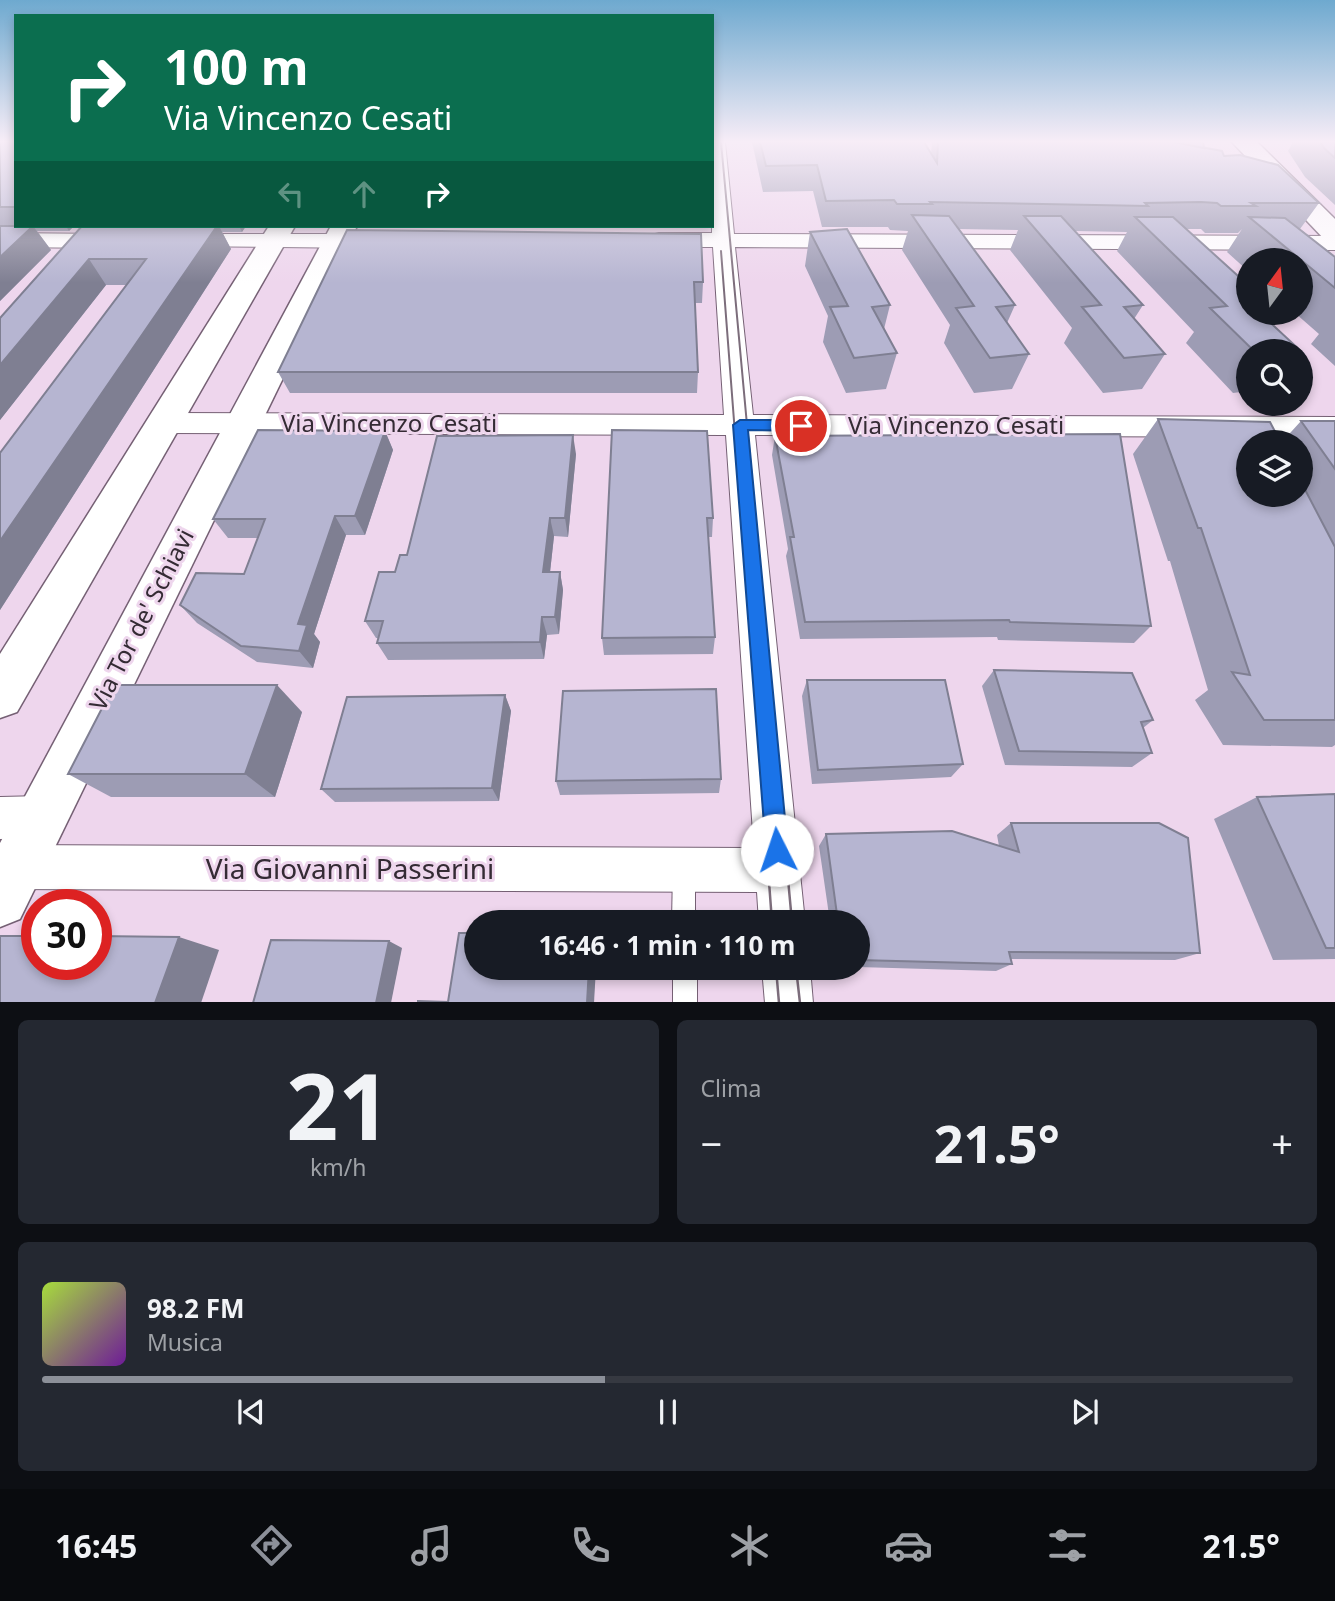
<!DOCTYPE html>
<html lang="it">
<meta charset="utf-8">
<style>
:root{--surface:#171b24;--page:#242831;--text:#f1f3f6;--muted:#9ea1a6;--line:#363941;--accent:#8c9099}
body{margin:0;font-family:"Noto Sans",sans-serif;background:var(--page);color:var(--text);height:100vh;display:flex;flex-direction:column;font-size:26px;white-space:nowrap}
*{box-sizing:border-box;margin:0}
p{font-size:23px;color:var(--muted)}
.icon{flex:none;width:38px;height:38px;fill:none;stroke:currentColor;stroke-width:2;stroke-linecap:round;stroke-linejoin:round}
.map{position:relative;height:1002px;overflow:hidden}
.side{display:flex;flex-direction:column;gap:18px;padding:18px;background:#0d0f14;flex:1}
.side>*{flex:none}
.hud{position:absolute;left:14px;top:14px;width:700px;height:214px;border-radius:0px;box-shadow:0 4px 10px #0003;background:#0b6e4f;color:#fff;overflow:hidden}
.needle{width:46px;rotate:15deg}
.tools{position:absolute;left:1236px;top:248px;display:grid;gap:14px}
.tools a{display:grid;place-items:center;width:77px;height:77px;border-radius:50%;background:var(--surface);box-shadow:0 4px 10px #0003;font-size:35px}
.speed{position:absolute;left:21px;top:889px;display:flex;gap:14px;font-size:35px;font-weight:700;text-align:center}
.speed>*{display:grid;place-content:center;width:91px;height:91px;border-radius:50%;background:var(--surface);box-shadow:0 4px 10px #0003;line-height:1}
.speed .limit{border:10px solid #d22;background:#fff;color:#111}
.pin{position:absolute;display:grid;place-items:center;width:60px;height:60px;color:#fff;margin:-30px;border:4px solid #fff;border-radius:50%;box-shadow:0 2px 7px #0007}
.me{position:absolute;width:77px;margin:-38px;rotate:356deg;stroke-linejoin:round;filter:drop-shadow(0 0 5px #0008)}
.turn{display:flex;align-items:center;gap:24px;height:147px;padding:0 35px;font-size:32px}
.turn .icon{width:91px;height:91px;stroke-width:2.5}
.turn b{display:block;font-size:49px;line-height:60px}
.lanes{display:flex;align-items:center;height:66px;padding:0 35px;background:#0003;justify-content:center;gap:35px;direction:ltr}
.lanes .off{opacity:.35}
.big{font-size:52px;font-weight:700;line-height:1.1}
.side .tile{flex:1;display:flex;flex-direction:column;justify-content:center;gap:10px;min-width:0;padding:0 24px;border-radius:10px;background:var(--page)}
.side .dial{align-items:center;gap:0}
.dial b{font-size:91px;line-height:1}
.song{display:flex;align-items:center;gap:21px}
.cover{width:84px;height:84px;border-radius:10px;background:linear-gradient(135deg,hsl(80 70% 55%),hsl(280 70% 35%))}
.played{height:7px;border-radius:4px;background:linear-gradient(90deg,var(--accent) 45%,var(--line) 45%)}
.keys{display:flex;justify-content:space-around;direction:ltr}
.heat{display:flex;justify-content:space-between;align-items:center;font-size:38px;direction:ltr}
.side .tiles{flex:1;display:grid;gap:18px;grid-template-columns:1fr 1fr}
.tile:last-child{grid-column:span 2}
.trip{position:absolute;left:464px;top:910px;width:406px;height:70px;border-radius:35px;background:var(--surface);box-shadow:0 4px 10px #0003;font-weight:700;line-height:70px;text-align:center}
.tab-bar{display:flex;height:112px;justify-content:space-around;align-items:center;background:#090b0e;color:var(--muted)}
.tab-bar .icon{width:49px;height:49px}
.tab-bar .on{color:var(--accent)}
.tab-bar b{font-size:32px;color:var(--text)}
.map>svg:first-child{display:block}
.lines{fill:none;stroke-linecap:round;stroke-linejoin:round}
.lane-casing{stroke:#756074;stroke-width:2}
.street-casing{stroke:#756074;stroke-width:2}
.secondary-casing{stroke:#756074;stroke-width:3}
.lane{fill:#fff;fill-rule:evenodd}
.street{fill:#fff;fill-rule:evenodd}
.secondary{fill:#fff;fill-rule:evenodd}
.tram-far1{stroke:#7c6d7b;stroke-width:2}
.tram{stroke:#7c6d7b;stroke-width:2.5}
.wall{fill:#9d9cb4}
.shaded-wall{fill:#7f7f92}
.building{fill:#b6b5d1;stroke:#7f7f92;stroke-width:2}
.route{fill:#1a73e8;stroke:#114b97;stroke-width:2}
.labels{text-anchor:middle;stroke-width:6;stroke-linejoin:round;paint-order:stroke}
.street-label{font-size:24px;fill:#342b34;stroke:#eed6ed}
.near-street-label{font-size:28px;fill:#342b34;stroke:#eed6ed}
</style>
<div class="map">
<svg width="1335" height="1003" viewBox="0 0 1335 1003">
<rect width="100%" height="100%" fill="#eed6ed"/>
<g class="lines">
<g class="lane-casing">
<g id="lane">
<polygon points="684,860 692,863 695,871 695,922 672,922 673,871 676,863"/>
<rect x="673" y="968" width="24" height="35"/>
</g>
</g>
<g class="street-casing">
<g id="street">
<polygon points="712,142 725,142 734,234 1335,236 1335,250 735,247 753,415 1335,417 1335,437 755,435 805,922 759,922 757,892 0,889 0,845 754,848 726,435 166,433 156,430 152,423 156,416 166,413 724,415 713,247 659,247 651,245 648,240 651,235 659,233 712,233"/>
<polygon points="0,233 111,234 119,236 122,241 119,246 111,248 0,247"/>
<polygon points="183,234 366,234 374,236 377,241 374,246 366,248 175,246 172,241 175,236"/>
<polygon points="42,796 57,802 63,817 57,832 42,838 0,839 0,797"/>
<polygon points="762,968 810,968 813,1003 765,1003"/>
</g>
</g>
<g class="secondary-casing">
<g id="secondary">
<polygon points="1232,142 1257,142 1335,219 1335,242 1325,240"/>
<polygon points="269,226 295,226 17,712 0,718 0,654"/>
<polygon points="331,226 357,226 20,919 0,927 0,843"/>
</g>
</g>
<use href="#lane" class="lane"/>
<use href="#street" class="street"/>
<use href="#secondary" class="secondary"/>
<g class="tram-far1">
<polyline points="721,142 773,708"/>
<polyline points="721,251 756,708"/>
</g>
<g class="tram">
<polyline points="756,706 772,922"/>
<polyline points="772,706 792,922"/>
<polyline points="776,968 779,1003"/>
<polyline points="796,968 800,1003"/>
</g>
</g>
<g class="wall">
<polygon points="0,142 16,142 16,226 74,226 69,231 37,231 51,250 0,301"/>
<polygon points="752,142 924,142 931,154 932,142 1203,142 1204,148 1224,156 1319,203 1300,229 1335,257 1335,366 1311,344 1319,334 1295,313 1300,313 1300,261 1248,261 1248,271 1227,252 1242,229 1238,233 1205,233 1201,229 1186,229 1248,313 1263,313 1262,315 1303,353 1300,356 1300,352 1248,352 1248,391 1233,393 1186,343 1194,332 1117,251 1127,232 1075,231 1143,305 1134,319 1165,354 1142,389 1103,393 1064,343 1072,328 1010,250 1018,230 958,229 1015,305 1007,323 1029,354 1012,389 974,393 944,343 950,325 902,250 908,231 890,230 888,227 822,227 813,191 763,192"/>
<polygon points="1293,142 1335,142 1335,205 1305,177 1288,151"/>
<polygon points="82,226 246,226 242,232 222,232 231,249 0,610 0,453 127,285 106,285 0,420 0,318"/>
<polygon points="810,232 890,305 884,329 897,353 886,389 846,393 823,342 828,316 805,266"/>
<polygon points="701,234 703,282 702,303 695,303 698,372 697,393 290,393 278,372"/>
<polygon points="1158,419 1300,495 1300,443 1281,443 1301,421 1335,421 1335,745 1332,747 1223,745 1195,700 1208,690 1170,561 1168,561 1133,454"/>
<polygon points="612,430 713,518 712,537 708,537 715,637 713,654 604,655 602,638"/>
<polygon points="385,431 393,450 365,535 346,535 314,634 320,642 313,668 257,662 197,623 180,605 244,574 258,538 228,538 213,519"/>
<polygon points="775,436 1151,626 1134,643 998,640 997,637 800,639 786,556 788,549 772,455"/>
<polygon points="576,454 568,537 554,536 550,572 560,572 563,590 559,634 547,635 544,659 388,660 377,643 379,638 376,638 365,621 407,555"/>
<polygon points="994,670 1153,720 1143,728 1152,753 1132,767 1005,765 982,686"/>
<polygon points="807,680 963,764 951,777 812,784 802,696"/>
<polygon points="505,695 511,711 499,801 335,802 321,789"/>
<polygon points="302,712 275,797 111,797 68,774"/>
<polygon points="721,779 719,793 560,795 556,781"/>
<polygon points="1335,794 1335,959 1273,960 1214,819 1257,797"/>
<polygon points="1011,823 1200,953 1175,960 1011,959 1012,964 996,971 858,967 858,922 830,922 819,846 826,834 999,846 997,835"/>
</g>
<g class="shaded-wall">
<polygon points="33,226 51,250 0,301 0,257"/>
<polygon points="66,226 74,226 69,231"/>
<polygon points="217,226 219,226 231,249 0,610 0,541"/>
<polygon points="239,226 246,226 242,232"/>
<polygon points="89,259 106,285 0,420 0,365"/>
<polygon points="385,431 393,450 365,535 355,516"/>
<polygon points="573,435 576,454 568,537 565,518"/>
<polygon points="335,516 346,535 314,634 320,642 313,668 299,651 298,624"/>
<polygon points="550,518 554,536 548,590 543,572"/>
<polygon points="560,572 563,590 559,634 555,617"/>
<polygon points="542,617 547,635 544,659 540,642"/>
<polygon points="277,685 302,712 275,797 245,774"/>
<polygon points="505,695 511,711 499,801 492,788"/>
<polygon points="179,937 219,950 201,1003 155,1003"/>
<polygon points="389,941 402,948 391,1003 376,1003"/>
<polygon points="589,968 596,968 594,1003 587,1003"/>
</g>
<g class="building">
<rect x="0" y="142" width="16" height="65"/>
<polygon points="760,142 924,142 937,163 938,142 1174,142 1222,151 1224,156 1240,155 1278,165 1319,203 1251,203 1256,206 1221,206 1217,203 1201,202 1145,203 1148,206 930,202 932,204 897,204 894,200 826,201 817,165 766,166"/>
<polygon points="1174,142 1203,142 1204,148"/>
<polygon points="1320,142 1335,142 1335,158 1325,149"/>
<polygon points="912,215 949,216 1015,305 996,307 1029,354 990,358 956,308 974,306"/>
<polygon points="1024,216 1061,216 1143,305 1124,307 1165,354 1124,358 1082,307 1101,305"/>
<polygon points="1135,217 1173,217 1248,285 1248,313 1260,313 1303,353 1300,354 1300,352 1255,352 1210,308 1227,306"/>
<polygon points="1249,217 1285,218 1335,257 1335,288"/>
<polygon points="0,226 33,226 0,257"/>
<polygon points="82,226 217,226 0,541 0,453 146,259 89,259 0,365 0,318"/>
<polygon points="847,229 890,305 872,307 897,353 854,358 830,307 848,306 810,232"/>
<polygon points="347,230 701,234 703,282 694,282 698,372 278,372"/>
<polygon points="1158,419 1270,422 1281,443 1248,443 1248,495 1300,495 1300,480 1335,547 1335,720 1264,720 1232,672 1250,675 1201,528 1198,528"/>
<polygon points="1301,421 1335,421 1335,469"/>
<polygon points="258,430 385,431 355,516 335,516 298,624 307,625 299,651 241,646 180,605 196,573 244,574 265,519 213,519"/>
<polygon points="612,430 707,431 713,518 707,518 715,637 602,638"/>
<polygon points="1120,434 1151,626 1010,622 1009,620 805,622 790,537 794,537 775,436"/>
<polygon points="573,435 565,518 550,518 543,572 560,572 555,617 542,617 540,642 377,643 383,621 365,621 379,572 395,572 400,555 407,555 437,436"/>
<polygon points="994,670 1132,673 1153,720 1141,722 1152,753 1019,751"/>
<polygon points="807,680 945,680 963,764 818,770"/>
<polygon points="114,685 277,685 245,774 68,774"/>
<polygon points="716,689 721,779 556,781 563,691"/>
<polygon points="505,695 492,788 321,789 347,697"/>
<polygon points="1335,794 1335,948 1326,948 1257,797"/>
<polygon points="1011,823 1159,823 1188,838 1200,953 1009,952 1012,964 858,960 858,922 838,922 826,834 952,831 1019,852"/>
<polygon points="459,933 476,933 476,968 589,968 587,1003 418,1003 418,1001 448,1002"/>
<polygon points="0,936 37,936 37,964 96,964 96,936 179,937 155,1003 0,1003"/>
<polygon points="271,940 389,941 376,1003 253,1003"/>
</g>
<linearGradient id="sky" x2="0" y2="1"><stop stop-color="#6ea9cf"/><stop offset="0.5" stop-color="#f7edf7"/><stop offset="1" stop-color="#f7edf7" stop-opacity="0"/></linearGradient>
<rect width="1335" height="283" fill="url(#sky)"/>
<polygon class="route" points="740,420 801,420 808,426 801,431 748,430 788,850 784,858 777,861 769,858 766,850 733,425"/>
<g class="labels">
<g class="street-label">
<text x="389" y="432">Via Vincenzo Cesati</text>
<text x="956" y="434">Via Vincenzo Cesati</text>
<text transform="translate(142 620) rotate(-63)" y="8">Via Tor de' Schiavi</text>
</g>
<g class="near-street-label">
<text x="350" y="879">Via Giovanni Passerini</text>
</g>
</g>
</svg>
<div class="tools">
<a><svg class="needle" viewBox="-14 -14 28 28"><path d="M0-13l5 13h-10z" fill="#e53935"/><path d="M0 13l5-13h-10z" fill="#9ea1a6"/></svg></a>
<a><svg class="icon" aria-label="search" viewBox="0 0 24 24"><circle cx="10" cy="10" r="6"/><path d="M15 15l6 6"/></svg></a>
<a><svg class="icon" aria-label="layers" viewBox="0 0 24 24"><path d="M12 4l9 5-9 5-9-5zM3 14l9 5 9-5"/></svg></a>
</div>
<div class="speed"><div class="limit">30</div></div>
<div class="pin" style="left:801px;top:426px;background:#d93025"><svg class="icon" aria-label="arrive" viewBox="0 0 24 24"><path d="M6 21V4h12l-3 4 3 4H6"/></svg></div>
<svg class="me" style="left:777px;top:850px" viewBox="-20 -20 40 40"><circle r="19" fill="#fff"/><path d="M0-13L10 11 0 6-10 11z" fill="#1a73e8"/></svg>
<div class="trip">16:46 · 1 min · 110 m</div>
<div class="hud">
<div class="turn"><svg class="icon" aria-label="right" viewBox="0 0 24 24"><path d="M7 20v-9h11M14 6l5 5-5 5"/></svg><div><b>100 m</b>Via Vincenzo Cesati</div></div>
<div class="lanes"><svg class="icon off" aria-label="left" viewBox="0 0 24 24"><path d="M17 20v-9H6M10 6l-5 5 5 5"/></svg><svg class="icon off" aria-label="ahead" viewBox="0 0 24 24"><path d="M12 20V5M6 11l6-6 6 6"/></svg><svg class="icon" aria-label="right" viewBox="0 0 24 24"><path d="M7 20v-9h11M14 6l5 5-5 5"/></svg></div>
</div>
</div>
<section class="side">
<div class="tiles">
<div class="tile dial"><b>21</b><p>km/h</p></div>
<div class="tile"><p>Clima</p>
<div class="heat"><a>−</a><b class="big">21.5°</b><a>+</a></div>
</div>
<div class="tile">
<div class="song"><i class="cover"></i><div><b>98.2 FM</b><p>Musica</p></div></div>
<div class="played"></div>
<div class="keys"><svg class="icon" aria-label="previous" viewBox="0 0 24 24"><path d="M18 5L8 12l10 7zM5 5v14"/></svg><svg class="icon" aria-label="pause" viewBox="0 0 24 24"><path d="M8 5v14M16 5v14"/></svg><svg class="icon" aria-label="next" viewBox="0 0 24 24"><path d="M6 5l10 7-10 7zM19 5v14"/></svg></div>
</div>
</div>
</section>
<nav class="tab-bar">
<b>16:45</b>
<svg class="icon on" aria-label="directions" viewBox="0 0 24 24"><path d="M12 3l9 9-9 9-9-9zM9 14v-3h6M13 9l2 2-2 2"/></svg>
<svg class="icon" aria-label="music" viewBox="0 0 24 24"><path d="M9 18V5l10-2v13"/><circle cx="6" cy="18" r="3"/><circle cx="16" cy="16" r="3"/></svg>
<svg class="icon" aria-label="phone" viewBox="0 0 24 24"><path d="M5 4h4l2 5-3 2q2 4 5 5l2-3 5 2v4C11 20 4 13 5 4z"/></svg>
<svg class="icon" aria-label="climate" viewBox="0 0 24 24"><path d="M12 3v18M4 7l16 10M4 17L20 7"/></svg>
<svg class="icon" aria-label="car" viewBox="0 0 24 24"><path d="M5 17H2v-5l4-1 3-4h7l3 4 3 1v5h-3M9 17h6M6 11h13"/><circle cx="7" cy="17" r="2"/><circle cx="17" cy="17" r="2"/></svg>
<svg class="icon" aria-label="filters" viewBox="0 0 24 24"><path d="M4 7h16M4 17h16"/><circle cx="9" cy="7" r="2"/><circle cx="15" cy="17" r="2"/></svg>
<b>21.5°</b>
</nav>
